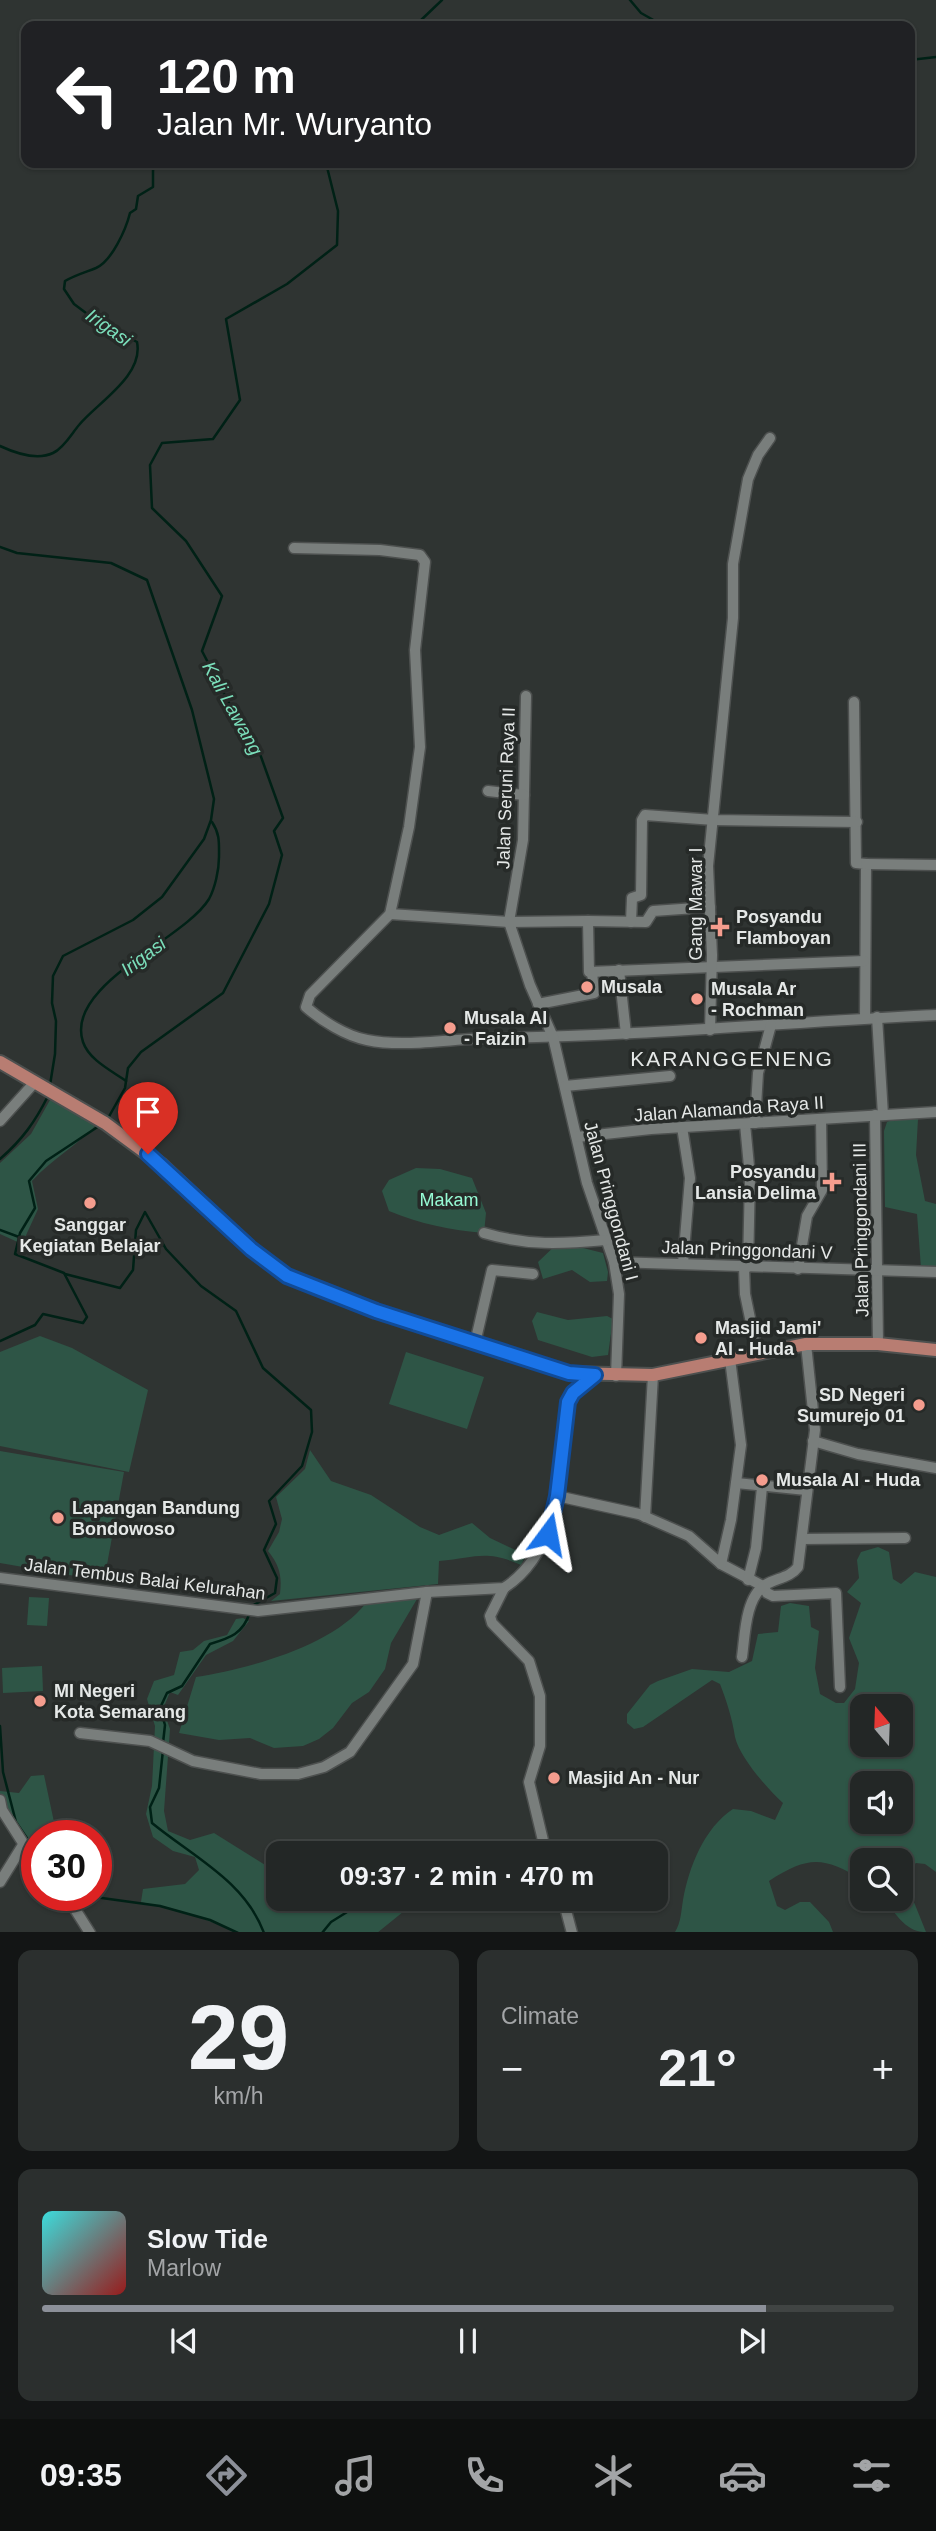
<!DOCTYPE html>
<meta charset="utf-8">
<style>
:root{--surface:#232726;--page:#2b2f2e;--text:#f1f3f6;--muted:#a3a5a7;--line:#404443;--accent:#8c9099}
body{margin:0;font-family:Helvetica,sans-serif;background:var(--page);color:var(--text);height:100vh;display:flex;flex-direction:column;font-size:26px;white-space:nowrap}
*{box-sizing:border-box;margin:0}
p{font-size:23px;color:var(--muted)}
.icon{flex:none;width:38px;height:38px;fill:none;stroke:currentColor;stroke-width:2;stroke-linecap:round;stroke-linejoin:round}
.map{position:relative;height:1932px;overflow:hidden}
.drawer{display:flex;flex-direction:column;gap:18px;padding:18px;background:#131515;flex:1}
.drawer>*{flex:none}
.top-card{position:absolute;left:21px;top:21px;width:894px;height:147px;border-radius:14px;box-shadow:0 2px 5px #0004,0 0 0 2px var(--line);background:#202124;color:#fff;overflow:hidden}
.needle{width:46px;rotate:341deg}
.buttons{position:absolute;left:850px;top:1694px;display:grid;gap:14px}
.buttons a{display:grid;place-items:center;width:63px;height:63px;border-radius:14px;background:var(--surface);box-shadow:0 2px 5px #0004,0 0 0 2px var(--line);font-size:35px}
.speed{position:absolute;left:21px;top:1820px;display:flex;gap:14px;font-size:35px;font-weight:700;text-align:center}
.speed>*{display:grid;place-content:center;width:91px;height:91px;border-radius:50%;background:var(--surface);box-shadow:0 2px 5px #0004,0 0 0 2px var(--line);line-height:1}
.speed .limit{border:10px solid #d22;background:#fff;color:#111}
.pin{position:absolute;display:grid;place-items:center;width:60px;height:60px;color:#fff;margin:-72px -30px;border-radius:50% 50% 50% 0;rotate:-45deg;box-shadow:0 0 7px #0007}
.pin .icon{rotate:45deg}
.me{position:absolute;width:77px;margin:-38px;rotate:13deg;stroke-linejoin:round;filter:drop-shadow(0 0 5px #0008)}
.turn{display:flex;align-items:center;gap:24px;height:147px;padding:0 21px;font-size:32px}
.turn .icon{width:91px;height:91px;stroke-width:2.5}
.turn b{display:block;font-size:49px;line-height:60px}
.big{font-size:52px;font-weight:700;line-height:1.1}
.drawer .widget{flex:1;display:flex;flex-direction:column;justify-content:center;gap:10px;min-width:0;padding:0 24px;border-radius:14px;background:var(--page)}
.drawer .dial{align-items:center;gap:0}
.dial b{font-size:91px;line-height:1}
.song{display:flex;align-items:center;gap:21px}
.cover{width:84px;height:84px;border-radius:10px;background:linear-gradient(135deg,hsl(180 70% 55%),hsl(0 70% 35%))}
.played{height:7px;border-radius:4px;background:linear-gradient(90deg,var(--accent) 85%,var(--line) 85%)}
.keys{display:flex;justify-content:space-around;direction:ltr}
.heat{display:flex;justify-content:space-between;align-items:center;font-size:38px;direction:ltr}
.drawer .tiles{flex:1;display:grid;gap:18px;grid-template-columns:1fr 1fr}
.widget:last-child{grid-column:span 2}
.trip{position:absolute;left:266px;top:1841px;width:402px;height:70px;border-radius:14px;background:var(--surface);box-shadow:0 2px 5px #0004,0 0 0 2px var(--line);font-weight:700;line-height:70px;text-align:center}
.menu{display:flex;height:112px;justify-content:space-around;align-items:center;background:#0e100f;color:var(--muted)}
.menu .icon{width:49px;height:49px}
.menu .selected{color:var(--accent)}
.menu b{font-size:32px;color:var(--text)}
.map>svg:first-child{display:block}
.green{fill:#2e5546;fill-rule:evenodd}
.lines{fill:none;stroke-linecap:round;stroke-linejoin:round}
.stream{stroke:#002116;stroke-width:2.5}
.minor-casing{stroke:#4d504f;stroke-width:13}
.major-casing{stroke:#4d504f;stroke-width:16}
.minor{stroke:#797e7c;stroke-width:10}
.major{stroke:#b87d72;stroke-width:12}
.route-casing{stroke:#114b97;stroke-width:18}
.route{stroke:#1a73e8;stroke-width:12}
.poi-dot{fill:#f59d8e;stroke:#262a28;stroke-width:2.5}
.labels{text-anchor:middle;stroke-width:7;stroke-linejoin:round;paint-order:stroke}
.street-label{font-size:18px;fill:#e5e8e7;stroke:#262a28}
.poi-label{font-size:18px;font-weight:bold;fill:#e5e8e7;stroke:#262a28;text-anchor:start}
.park-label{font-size:18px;fill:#96fad4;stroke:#262a28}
.water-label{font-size:19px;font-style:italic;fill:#7bdfbb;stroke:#262a28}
.quarter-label{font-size:21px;letter-spacing:2px;fill:#e5e8e7;stroke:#262a28}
</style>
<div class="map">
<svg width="936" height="1933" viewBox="0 0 936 1933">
<rect width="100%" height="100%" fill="#2f3432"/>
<g class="green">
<path d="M 50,1100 L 98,1123 C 78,1145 52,1159 32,1181 L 38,1209 L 22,1244 L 0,1234 L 0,1163 L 31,1134 Z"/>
<polygon points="900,1117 918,1119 916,1155 925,1201 936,1204 936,1267 921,1268 917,1214 885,1207 884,1131 887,1122"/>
<path d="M 416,1168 L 440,1169 L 472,1178 L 486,1213 L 484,1233 C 451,1230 420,1224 389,1211 L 382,1191 L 389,1180 Z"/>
<polygon points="559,1242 603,1253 608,1272 607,1281 590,1282 572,1270 543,1279 538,1262"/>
<polygon points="537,1312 568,1320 607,1316 613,1319 608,1355 592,1357 538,1340 532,1321"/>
<polygon points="40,1336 72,1348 148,1390 129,1472 0,1446 0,1352"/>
<polygon points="406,1352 484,1377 467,1429 389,1404"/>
<path d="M 310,1450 L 331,1481 L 371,1495 L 420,1527 L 439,1535 L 472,1523 L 490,1538 L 526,1555 L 521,1565 C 485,1549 476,1558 439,1561 L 438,1584 L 271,1601 L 280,1594 C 282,1576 280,1566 268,1551 L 279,1532 L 282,1519 L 276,1497 L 305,1469 Z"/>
<polygon points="0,1451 124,1472 104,1581 0,1563"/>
<path d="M 878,1547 L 889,1552 L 893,1579 L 901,1584 L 915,1572 L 936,1577 L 936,1872 L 925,1864 L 916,1863 L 903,1875 L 926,1932 C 906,1933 896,1913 883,1899 L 901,1899 L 901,1860 L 863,1860 L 863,1880 C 823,1857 810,1855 769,1881 L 777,1906 L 785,1910 L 800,1902 L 810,1902 L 829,1922 L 833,1932 L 675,1932 C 681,1922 681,1912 683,1900 C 689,1867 704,1828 733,1809 L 751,1811 L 775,1820 L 783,1803 C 767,1788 740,1758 735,1737 C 732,1718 727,1702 720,1684 L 712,1680 L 643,1727 L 634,1729 L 627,1723 L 627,1714 L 650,1685 L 658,1681 L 692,1669 L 729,1672 L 752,1661 L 758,1634 L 778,1632 L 781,1606 L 790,1603 L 809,1606 L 811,1627 L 819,1631 L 815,1668 L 820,1694 L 836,1703 L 844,1703 L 855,1689 L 859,1663 L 849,1638 L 861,1603 L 847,1592 L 859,1578 L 857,1560 L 861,1552 ZM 863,1706 L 901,1706 L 901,1745 L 863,1745 ZM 863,1783 L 901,1783 L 901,1822 L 863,1822 Z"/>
<polygon points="29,1597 49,1598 47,1626 27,1625"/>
<path d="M 417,1599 L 391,1643 L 385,1669 L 369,1692 L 352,1703 L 333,1728 L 319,1739 L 303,1746 L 274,1748 L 250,1738 L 219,1740 L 179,1733 L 196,1677 C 248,1669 333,1646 366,1603 Z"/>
<polygon points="243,1618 249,1621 233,1641 206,1655 178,1695 170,1692 163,1709 170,1729 164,1811 168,1831 190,1840 214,1833 278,1873 278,1899 419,1899 377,1933 238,1932 190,1914 141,1902 143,1889 185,1884 199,1870 195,1857 173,1851 153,1837 146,1814 152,1786 155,1726 147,1699 154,1681 174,1675 180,1652 193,1650 204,1641 227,1635 236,1619"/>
<polygon points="42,1666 43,1691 3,1693 2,1668"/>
<polygon points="44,1775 57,1836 37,1836 37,1853 16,1822 0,1816 0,1791 19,1793 31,1776"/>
</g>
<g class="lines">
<g class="stream">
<polyline points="630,0 641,13 664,26"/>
<polyline points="386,26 419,22 442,0"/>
<polyline points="910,60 936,57"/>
<path d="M 0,446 C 15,453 36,461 53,453 C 64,448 72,433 79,425 C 97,403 144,376 137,342 L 90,316 L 74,304 L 64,289 L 65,281 C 75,275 86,272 96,268 C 112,261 126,229 130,213 L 136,209 L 138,196 L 153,187 L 153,170 L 158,163"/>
<polyline points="0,547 17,553 111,563 147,580 192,710 214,799 211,820 204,839 162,897 133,920 63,956 53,976 52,1003 56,1021 55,1054 50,1085"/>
<path d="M 126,1081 C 112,1071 89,1060 83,1042 C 64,985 184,940 209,899 C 215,888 219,870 219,857 C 219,843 220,834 212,822"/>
<polyline points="107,1120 125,1088 128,1068 141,1052 223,993 269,904 282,855 274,831 283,818 255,740 229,703 202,651 222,596 186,541 152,508 150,465 162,443 213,439 240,400 226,319 287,284 337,245 338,211 326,163"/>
<path d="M 0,1159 C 22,1140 35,1122 48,1096"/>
<polyline points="0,1230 19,1237"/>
<polyline points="65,1274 120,1288 133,1270 136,1230 145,1212 166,1249 201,1286 236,1311 263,1368 311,1410 312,1432 302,1466 269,1501 276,1524 264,1550 277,1578 275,1593 252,1606"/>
<polyline points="0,1341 35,1325 43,1314 83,1323 87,1317 64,1273 15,1254 20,1233 35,1208 29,1181 46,1161 99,1126"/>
<polyline points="0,1726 3,1772 16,1822 37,1853"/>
<path d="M 163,1743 L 165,1725 L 160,1708 L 167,1693 L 182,1686 L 210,1644 C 230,1638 243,1634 250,1612"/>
<path d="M 163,1750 L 159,1788 L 150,1807 L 152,1823 C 192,1856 245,1881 264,1933"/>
<polyline points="402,1853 403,1851"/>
<polyline points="80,1895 160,1906 210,1920 238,1933"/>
<polyline points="322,1933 331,1922 368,1899"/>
</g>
<g class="minor-casing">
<g id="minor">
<path d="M 294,548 L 380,550 L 420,555 L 425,562 L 415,650 L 420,747 L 409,827 L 390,914 L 310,995 L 306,1007 C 322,1021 346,1036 367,1040 C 405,1048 455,1038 494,1038 C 642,1036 789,1022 936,1015"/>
<polyline points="526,696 523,840 509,922 530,985 553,1037 587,1183 614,1262 619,1294 616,1376"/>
<polyline points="854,702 856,863 866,864 865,1018"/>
<polyline points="488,791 524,795"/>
<polyline points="866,864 936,865"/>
<polyline points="390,914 509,922 588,921 589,972 864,961"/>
<polyline points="588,921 646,922 653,911 710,907"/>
<polyline points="631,922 632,898 641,895 642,820 645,815 714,820 857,822"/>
<polyline points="619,970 626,1034"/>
<polyline points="538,1004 594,993 592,972"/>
<polyline points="877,1017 883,1115"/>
<polyline points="710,1030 712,955 708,866 733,618 733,564 748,479 758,455 770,438"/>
<polyline points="565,1086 670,1076"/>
<polyline points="875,1115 878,1344"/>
<polyline points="0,1121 35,1082"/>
<polyline points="755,1123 758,1073 771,1025"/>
<polyline points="745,1124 750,1177 748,1267"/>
<polyline points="682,1127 690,1178 683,1263"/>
<polyline points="577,1137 651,1129 936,1112"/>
<path d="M 484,1233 C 528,1246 562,1244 606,1240"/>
<polyline points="614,1262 936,1272"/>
<polyline points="744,1267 745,1294 757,1352"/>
<polyline points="798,1269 807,1216 822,1190 821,1119"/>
<polyline points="475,1343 492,1270 533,1274"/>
<polyline points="813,1441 858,1454 936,1468"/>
<polyline points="736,1483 806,1490"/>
<polyline points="557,1496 639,1514 689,1536 721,1564 763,1586 767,1593 773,1596 836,1593 840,1687"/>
<polyline points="645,1517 653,1375"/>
<polyline points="802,1539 905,1538"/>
<polyline points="721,1564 731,1520 741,1445 730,1359"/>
<path d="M 0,1578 L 258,1611 L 427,1592 L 504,1588 C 564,1549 560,1464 568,1402 L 573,1393 L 595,1375"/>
<polyline points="748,1580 756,1548 762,1487"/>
<polyline points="504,1588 490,1616 492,1623 529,1661 540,1696 540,1746 529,1782 546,1853"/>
<path d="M 742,1657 C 745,1636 745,1598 765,1585 C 776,1578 790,1578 798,1567 L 815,1430 L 806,1344"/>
<polyline points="80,1733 150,1741 193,1761 261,1774 298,1774 324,1767 350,1752 413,1664 427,1592"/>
<polyline points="0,1800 2,1810 37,1865"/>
<polyline points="0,1882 23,1845"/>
<polyline points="66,1895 90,1933"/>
<polyline points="563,1899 572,1933"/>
</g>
</g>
<g class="major-casing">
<polyline id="major" points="0,1062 105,1123 162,1165 251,1249 287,1276 376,1311 569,1373 653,1375 806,1344 878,1344 936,1350"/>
</g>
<use href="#minor" class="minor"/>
<use href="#major" class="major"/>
</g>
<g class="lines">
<g class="route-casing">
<polyline id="route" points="148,1154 251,1249 287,1276 376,1311 569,1373 595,1375 573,1393 568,1402 557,1496 548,1534"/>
</g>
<use href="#route" class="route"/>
</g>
<g class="poi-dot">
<path d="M716.5 916.5h7v7h7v7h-7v7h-7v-7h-7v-7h7z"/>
<circle cx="587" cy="987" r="7"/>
<circle cx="697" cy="999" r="7"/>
<circle cx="450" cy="1028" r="7"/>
<path d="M828.5 1171.5h7v7h7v7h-7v7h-7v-7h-7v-7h7z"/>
<circle cx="90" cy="1203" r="7"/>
<circle cx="701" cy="1338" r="7"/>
<circle cx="919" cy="1405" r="7"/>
<circle cx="762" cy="1480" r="7"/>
<circle cx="58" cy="1518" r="7"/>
<circle cx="40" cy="1701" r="7"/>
<circle cx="554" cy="1778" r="7"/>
</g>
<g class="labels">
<g class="street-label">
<text transform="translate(506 788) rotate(-88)" y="6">Jalan Seruni Raya II</text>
<text transform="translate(696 904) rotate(-90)" y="6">Gang Mawar I</text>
<text transform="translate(729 1109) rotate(-4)" y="6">Jalan Alamanda Raya II</text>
<text transform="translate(611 1201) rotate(75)" y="6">Jalan Pringgondani I</text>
<text transform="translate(861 1230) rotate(-91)" y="6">Jalan Pringgondani III</text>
<text transform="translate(747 1250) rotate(2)" y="6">Jalan Pringgondani V</text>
<text transform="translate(145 1579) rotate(7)" y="6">Jalan Tembus Balai Kelurahan</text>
</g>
<g class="poi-label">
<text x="736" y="923">Posyandu<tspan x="736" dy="21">Flamboyan</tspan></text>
<text x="601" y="993">Musala</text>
<text x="711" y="995">Musala Ar<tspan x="711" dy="21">- Rochman</tspan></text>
<text x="464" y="1024">Musala Al<tspan x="464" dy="21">- Faizin</tspan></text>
<text x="816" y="1178" text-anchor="end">Posyandu<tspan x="816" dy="21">Lansia Delima</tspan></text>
<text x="90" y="1231" text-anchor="middle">Sanggar<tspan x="90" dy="21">Kegiatan Belajar</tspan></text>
<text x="715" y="1334">Masjid Jami'<tspan x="715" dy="21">Al - Huda</tspan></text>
<text x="905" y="1401" text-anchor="end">SD Negeri<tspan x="905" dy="21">Sumurejo 01</tspan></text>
<text x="776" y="1486">Musala Al - Huda</text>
<text x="72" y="1514">Lapangan Bandung<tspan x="72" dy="21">Bondowoso</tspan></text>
<text x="54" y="1697">MI Negeri<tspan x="54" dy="21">Kota Semarang</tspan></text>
<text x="568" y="1784">Masjid An - Nur</text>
</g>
<g class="park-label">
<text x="449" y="1206">Makam</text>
</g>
<g class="water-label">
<text transform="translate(109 327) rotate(35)" y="7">Irigasi</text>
<text transform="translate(233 708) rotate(61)" y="7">Kali Lawang</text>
<text transform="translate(143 956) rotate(-37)" y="7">Irigasi</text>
</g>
<g class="quarter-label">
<text x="732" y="1066">KARANGGENENG</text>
</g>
</g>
</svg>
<div class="buttons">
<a><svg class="needle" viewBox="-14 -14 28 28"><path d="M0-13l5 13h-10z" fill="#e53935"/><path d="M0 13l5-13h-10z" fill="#a3a5a7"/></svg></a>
<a><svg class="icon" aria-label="sound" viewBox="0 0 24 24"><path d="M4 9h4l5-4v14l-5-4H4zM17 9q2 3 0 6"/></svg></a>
<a><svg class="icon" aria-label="search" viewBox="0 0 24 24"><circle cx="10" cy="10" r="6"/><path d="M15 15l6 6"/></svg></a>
</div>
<div class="speed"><div class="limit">30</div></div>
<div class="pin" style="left:148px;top:1154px;background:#d93025"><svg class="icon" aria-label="arrive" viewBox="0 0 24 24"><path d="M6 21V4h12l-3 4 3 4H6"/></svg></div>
<svg class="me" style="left:548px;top:1534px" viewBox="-20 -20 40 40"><path d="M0-17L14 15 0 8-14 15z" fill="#1a73e8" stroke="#fff" stroke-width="4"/></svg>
<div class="trip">09:37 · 2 min · 470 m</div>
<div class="top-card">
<div class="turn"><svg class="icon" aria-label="left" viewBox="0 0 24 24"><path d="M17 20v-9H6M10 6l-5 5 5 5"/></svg><div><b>120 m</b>Jalan Mr. Wuryanto</div></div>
</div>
</div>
<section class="drawer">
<div class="tiles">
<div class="widget dial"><b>29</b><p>km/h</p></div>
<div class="widget"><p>Climate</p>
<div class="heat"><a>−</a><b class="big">21°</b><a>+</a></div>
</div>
<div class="widget">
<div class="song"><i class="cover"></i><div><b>Slow Tide</b><p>Marlow</p></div></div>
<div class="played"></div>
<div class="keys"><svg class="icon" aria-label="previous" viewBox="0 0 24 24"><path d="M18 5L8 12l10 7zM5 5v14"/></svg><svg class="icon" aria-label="pause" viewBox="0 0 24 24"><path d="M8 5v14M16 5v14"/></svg><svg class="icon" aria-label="next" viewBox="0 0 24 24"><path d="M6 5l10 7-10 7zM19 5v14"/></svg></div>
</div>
</div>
</section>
<nav class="menu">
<b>09:35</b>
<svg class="icon selected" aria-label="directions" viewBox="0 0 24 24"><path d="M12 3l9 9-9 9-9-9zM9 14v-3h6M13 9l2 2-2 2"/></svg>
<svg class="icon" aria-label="music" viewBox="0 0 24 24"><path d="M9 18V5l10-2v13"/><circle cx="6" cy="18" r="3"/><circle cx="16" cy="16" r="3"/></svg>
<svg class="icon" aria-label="phone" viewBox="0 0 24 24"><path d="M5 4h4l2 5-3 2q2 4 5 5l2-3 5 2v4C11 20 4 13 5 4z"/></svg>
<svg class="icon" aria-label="climate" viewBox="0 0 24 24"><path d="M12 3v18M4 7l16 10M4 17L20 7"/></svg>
<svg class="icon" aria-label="car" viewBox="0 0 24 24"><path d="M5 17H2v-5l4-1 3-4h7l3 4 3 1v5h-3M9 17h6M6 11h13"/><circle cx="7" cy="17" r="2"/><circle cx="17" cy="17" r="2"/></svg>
<svg class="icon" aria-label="filters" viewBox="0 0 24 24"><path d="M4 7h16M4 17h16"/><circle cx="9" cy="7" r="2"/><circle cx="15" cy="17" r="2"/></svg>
</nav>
